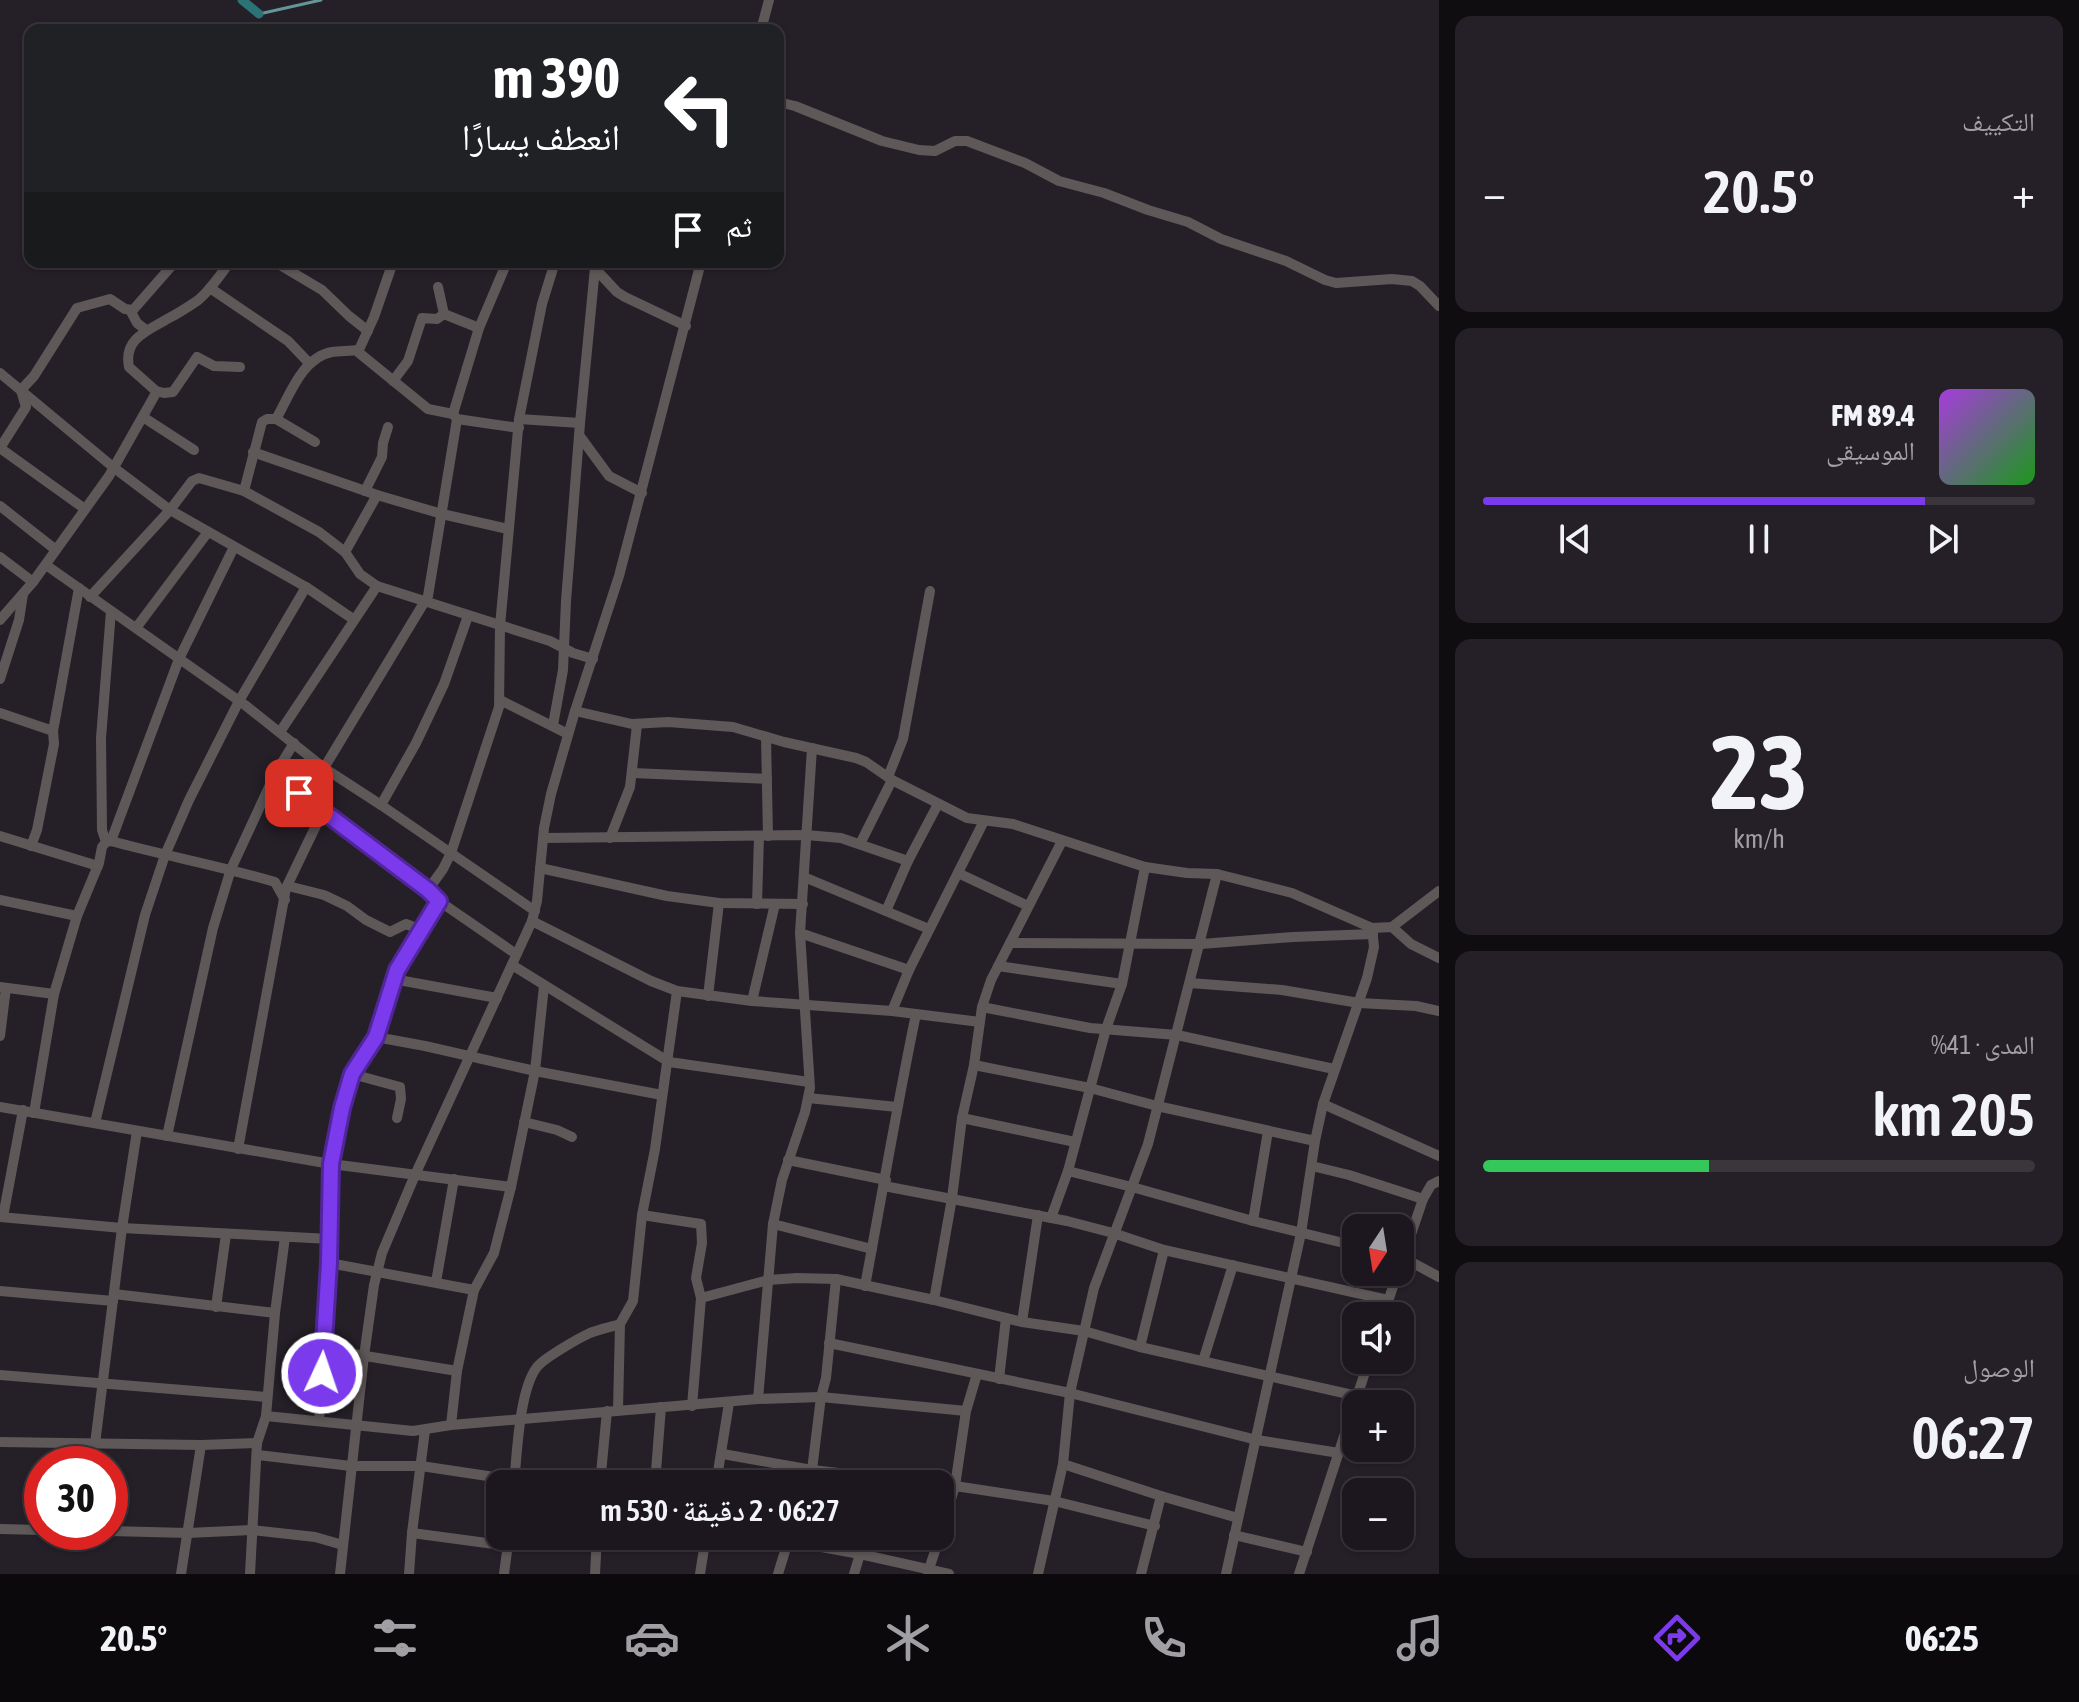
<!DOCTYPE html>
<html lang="ar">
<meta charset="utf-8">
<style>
:root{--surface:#1c171e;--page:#252027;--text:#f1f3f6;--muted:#a09fa4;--line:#3a363c;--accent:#7c3aed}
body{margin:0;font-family:"Asap Condensed","Noto Naskh Arabic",sans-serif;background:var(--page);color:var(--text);direction:rtl;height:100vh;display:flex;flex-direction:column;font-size:30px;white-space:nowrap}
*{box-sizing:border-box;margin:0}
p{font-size:26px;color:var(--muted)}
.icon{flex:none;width:44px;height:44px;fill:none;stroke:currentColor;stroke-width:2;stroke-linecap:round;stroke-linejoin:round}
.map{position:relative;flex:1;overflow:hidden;direction:ltr}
.sheet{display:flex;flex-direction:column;gap:16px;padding:16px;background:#0f0d10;width:640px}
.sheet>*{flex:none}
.top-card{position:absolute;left:24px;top:24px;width:760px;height:244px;border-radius:16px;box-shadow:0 2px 6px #0004,0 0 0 2px var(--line);direction:rtl;background:#202124;color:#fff;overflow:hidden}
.needle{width:52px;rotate:192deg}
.tools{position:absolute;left:1342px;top:1214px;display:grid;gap:16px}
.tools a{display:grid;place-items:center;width:72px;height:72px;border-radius:16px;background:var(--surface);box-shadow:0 2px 6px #0004,0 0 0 2px var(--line);font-size:40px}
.speed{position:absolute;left:24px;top:1446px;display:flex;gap:16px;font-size:40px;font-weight:700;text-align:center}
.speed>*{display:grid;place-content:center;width:104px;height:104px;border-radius:50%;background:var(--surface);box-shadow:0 2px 6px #0004,0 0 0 2px var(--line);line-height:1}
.speed .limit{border:12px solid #d22;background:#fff;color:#111}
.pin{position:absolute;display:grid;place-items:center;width:68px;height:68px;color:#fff;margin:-34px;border-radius:16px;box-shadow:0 4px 12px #0006}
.me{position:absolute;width:88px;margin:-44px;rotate:3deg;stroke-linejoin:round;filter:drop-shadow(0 0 6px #0008)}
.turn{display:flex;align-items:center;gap:28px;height:168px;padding:0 32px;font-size:36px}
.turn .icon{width:104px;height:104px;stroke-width:2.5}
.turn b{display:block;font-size:56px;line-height:68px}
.then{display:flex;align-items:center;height:76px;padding:0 32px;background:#0003;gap:16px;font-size:30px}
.big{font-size:60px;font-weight:600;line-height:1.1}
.sheet .card{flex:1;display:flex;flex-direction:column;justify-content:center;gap:12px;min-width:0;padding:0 28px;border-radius:16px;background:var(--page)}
.sheet .dial{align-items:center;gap:0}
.dial b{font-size:104px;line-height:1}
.song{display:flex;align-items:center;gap:24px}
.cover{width:96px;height:96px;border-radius:12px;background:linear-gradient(135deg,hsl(280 70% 55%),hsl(120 70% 35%))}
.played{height:8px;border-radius:4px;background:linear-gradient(90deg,var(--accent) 80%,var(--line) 80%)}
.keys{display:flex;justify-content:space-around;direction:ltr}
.heat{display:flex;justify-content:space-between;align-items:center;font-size:44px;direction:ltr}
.charge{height:12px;border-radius:6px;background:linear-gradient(90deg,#34c759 41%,var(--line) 0)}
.trip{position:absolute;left:486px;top:1470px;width:468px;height:80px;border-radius:16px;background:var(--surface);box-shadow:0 2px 6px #0004,0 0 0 2px var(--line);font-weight:600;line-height:80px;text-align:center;direction:rtl}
.menu{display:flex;height:128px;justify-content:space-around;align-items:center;background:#0b090c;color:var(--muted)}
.menu .icon{width:56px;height:56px}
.menu .current{color:var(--accent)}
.menu b{font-size:36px;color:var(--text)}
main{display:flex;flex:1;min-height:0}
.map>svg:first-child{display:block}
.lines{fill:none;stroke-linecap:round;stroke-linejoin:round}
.stream{stroke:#649699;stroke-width:3}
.canal{stroke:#2b7476;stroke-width:9}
.minor{stroke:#5f5858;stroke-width:10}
.route-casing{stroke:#51269a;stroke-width:20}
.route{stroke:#7c3aed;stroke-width:14}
</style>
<main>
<section class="sheet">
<div class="card"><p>التكييف</p>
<div class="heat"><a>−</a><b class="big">20.5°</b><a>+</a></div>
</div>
<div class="card">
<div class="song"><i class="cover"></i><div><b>89.4 FM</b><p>الموسيقى</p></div></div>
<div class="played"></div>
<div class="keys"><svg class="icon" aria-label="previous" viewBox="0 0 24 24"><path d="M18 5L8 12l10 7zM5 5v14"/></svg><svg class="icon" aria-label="pause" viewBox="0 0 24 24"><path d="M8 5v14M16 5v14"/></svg><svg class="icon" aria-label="next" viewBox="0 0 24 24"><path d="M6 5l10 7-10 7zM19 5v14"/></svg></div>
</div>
<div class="card dial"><b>23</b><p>km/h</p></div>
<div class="card"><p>المدى · 41%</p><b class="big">205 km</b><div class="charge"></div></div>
<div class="card"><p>الوصول</p><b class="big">06:27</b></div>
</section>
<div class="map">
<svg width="1439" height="1574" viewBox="0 0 1439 1574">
<rect width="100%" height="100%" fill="#251f28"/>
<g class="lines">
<polyline class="stream" points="259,14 321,0"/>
<polyline class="canal" points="242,0 259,14"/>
<g class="minor">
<polyline points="761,30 769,0"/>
<polyline points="778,102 795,106 882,141 919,150 935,151 955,141 967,141 1025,163 1059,181 1104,193 1148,210 1188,222 1221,239 1286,261 1325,280 1336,283 1392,279 1412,281 1420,286 1439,306"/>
<polyline points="275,262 322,290 349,316 368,331"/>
<polyline points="393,262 374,317 358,352 428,409 453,414 457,419 519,428"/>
<polyline points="589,262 617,292 625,297 686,326"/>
<polyline points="438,287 444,314"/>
<polyline points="210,288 288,341 310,364"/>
<polyline points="130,310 137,323 146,330"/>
<polyline points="0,373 113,467 170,510 306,587 353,619"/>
<polyline points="393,381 408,361 422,318 437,319 444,314 479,328"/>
<polyline points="156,391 164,393 173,392 197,357 214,366 240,367"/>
<polyline points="453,414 479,328 507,262"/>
<polyline points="143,417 194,450"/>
<path d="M 276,419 C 289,397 302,357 332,352 C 340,351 349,351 358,350"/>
<polyline points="519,419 580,423"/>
<polyline points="579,435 609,476 642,493"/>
<polyline points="0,448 26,407 21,390 34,376 77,308 110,299 125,309 133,310 175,262"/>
<polyline points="0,448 85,509"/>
<polyline points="253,452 377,495 442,514 508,529"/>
<polyline points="244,491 262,422 267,419 276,419 315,442"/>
<polyline points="365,491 382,457 383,443 388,427"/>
<polyline points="0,506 56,550"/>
<polyline points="345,552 377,495"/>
<polyline points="0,557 33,582"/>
<polyline points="46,565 245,705 324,768 381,805 535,911"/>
<polyline points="90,597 170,510 192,481 199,478 244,491 319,532 345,552 360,574 377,586 550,641 573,653 593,659"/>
<path d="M 0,620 L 33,582 L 109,476 L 156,393 L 156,391 L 129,367 C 123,338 149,330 169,318 C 179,313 188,307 197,301 C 210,291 220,275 230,262"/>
<polyline points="136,628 208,532"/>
<polyline points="0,679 19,620 23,594"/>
<polyline points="500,700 568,734"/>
<polyline points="575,711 632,724 668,722 733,727 784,742 856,758 866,762 892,780 967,818 1013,824 1145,867 1187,873 1217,874 1292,893 1372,928 1392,927 1439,891"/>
<polyline points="0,713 53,731"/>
<polyline points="553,725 563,670 566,601 580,423 595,268"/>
<polyline points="280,732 377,586"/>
<polyline points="766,737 768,836"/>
<polyline points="324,768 428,596 457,419"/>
<polyline points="633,773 767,779"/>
<polyline points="275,774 428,890 439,901 516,954"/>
<polyline points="888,777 903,739 930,591"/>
<polyline points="381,805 416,743 444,684 468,616"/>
<polyline points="0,836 98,866"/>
<polyline points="543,838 806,835 841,838 908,861"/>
<polyline points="610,838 630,787 637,725"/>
<polyline points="111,841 179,659 234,547"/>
<polyline points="106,842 102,830 101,738 111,611"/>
<polyline points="860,844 892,780"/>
<polyline points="31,846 37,830 54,744 53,731 79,588"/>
<polyline points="540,868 667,896 719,903 803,904"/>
<polyline points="958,873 1028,906"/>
<polyline points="804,877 929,929"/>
<polyline points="288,886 324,895 347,906 366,920 390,932 406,924 421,930"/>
<polyline points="428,890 443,869 451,853 499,707 500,626 519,419 542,304 555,262"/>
<polyline points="0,900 77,916"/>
<polyline points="757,904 759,836"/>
<polyline points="886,911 908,861 938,804"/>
<polyline points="532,921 651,981 677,991 752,1001 892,1011 980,1022"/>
<polyline points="1392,927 1411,944 1439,958"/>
<polyline points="800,933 909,970"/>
<polyline points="1010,943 1201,944 1293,937 1373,934"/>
<polyline points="512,965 669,1062 809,1082"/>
<polyline points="998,966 1122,984"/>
<polyline points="393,979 497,998"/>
<polyline points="1190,983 1282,990 1359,1003 1416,1006 1439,1011"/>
<polyline points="0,987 54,994"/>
<polyline points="708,996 719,903"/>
<polyline points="752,1001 775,904"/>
<polyline points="982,1007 1090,1028 1177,1035 1334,1069"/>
<polyline points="892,1011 909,970 984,821"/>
<polyline points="0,1036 6,988"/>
<polyline points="376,1037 425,1046 535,1071 662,1095"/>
<polyline points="974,1065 1090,1088 1157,1106 1315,1141"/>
<polyline points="352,1074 400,1087 401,1099 397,1118"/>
<polyline points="808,1098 897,1107"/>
<polyline points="1323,1104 1439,1156"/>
<polyline points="0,1107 331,1164 511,1187"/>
<path d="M 34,1113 L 54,994 L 77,916 L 99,863 L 102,847 L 106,842 L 111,841 C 166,856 221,866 275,882 L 285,900"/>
<polyline points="962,1118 1075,1142"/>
<polyline points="524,1122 557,1130 572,1137"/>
<polyline points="95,1123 145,915 165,855 189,800 239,701 306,587"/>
<polyline points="167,1136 213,928 231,869 275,774 294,743"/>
<polyline points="238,1149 286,888 323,811"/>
<polyline points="788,1160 886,1180"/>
<polyline points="1312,1166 1349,1175 1423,1199 1431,1185 1439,1181"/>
<polyline points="1068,1171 1132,1187 1253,1221 1356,1246"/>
<polyline points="884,1186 1067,1221 1113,1233 1164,1250 1388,1300"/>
<polyline points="642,1215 701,1224 702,1243 696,1278 701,1298 692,1406"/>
<polyline points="0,1217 122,1228 330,1239"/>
<polyline points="3,1217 23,1110"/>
<polyline points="1051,1218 1068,1171 1106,1029 1122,984 1145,867"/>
<polyline points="1253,1221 1268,1131"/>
<polyline points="773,1224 872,1249"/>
<polyline points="1400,1256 1439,1277"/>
<polyline points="329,1263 474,1290"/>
<polyline points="1400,1267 1423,1199"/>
<polyline points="436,1282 454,1179"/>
<path d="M 865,1286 C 882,1195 897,1105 916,1014"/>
<polyline points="0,1291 113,1301"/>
<polyline points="114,1294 275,1313"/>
<polyline points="701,1298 768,1280 797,1278 836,1279 934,1300 1022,1322 1084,1331 1140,1347 1357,1396"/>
<polyline points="934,1300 952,1198 962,1118 974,1065 982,1007 991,980 1062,841"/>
<polyline points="216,1307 226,1234"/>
<polyline points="1383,1316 1398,1272"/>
<polyline points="1022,1322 1038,1215"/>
<polyline points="829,1343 1070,1393 1257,1440 1339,1453"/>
<polyline points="1140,1347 1164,1250"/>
<polyline points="323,1349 457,1371"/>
<polyline points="1203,1361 1233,1265"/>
<polyline points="0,1375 267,1397"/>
<polyline points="999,1379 1006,1318"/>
<polyline points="758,1399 773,1224 782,1180 805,1112 810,1088 800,933 812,748"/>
<polyline points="618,1410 620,1324 633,1301 642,1215 655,1149 677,991"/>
<polyline points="266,1416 413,1431 451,1425 758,1399 821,1397 966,1411"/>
<polyline points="319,1421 329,1263 331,1164 342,1108 352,1074 376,1037 397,970 439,901"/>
<polyline points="451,1425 457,1371 474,1290 494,1253 511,1187 535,1071 544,986"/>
<polyline points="0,1442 201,1445 257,1443"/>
<polyline points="95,1444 122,1228 137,1131"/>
<polyline points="723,1454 812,1470 955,1486 1054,1501 1155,1526"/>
<polyline points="258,1455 351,1466 421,1466 514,1480"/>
<polyline points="1063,1464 1161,1496 1238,1518"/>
<path d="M 514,1484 C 517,1455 519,1390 537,1367 C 544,1358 579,1338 590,1333 C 600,1329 611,1327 620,1324"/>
<polyline points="600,1484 607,1411"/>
<polyline points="655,1484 661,1407"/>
<polyline points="716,1484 729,1403"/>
<polyline points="808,1484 812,1470 821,1397 826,1378 836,1279"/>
<polyline points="0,1529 42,1530"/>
<polyline points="110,1531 188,1533 252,1530 315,1537 343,1545"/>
<polyline points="412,1533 509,1546"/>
<polyline points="940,1535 955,1486 966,1411 977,1374"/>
<polyline points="1234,1535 1307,1552"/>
<polyline points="759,1536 860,1554 949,1574"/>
<polyline points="928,1572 940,1536"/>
<polyline points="181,1574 201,1445"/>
<polyline points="250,1574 257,1443 266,1416 275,1313 285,1237"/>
<polyline points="340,1574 364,1356 374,1285 382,1253 415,1175 532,921 537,901 544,828 551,794 575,711 619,576 701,262"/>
<polyline points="409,1574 412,1533 425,1430"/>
<polyline points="504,1574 509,1536"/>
<polyline points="595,1574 597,1536"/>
<polyline points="700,1574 706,1536"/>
<polyline points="778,1574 789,1538"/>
<polyline points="854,1574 860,1554"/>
<polyline points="1038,1574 1063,1464 1070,1393 1094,1288 1148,1144 1217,874"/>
<polyline points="1141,1574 1161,1496"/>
<polyline points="1226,1574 1301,1233 1315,1141 1323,1104 1367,978 1374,947 1372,928"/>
<polyline points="1299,1574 1369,1360"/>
</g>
</g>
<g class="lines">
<g class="route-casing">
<polyline id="route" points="299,793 428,890 439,901 397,970 376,1037 352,1074 342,1108 331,1164 329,1263 322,1373"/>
</g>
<use href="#route" class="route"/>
</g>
</svg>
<div class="tools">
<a><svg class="needle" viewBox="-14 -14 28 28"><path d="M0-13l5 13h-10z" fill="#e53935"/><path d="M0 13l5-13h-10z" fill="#a09fa4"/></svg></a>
<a><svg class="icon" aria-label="sound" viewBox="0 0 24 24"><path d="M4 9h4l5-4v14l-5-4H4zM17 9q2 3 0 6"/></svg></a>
<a>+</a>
<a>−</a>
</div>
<div class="speed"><div class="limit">30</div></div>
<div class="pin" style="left:299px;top:793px;background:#d93025"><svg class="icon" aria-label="arrive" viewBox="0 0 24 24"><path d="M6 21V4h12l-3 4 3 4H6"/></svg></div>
<svg class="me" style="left:322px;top:1373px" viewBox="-20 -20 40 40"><circle r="17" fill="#7c3aed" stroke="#fff" stroke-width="3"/><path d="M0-11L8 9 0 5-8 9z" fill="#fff"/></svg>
<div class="trip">06:27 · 2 دقيقة · 530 m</div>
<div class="top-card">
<div class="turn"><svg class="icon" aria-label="left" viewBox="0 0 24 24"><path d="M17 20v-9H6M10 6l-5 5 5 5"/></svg><div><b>390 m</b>انعطف يسارًا</div></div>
<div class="then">ثم<svg class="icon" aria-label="arrive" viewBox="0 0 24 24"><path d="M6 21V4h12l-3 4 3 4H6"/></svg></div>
</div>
</div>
</main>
<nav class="menu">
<b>06:25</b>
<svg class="icon current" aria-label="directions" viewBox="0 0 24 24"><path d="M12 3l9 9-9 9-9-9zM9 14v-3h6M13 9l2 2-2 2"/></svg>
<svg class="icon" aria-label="music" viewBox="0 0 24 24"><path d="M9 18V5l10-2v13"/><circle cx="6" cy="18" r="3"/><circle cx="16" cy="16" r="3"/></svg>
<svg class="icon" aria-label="phone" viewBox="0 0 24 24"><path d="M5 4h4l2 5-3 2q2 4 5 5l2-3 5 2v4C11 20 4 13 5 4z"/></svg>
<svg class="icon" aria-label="climate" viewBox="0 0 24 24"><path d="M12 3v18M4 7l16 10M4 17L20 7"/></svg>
<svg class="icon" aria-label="car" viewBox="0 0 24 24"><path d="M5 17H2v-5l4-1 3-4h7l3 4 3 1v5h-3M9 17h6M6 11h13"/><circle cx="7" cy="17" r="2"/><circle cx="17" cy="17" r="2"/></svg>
<svg class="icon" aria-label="filters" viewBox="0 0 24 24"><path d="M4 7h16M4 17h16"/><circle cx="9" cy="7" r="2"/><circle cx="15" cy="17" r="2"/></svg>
<b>20.5°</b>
</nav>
